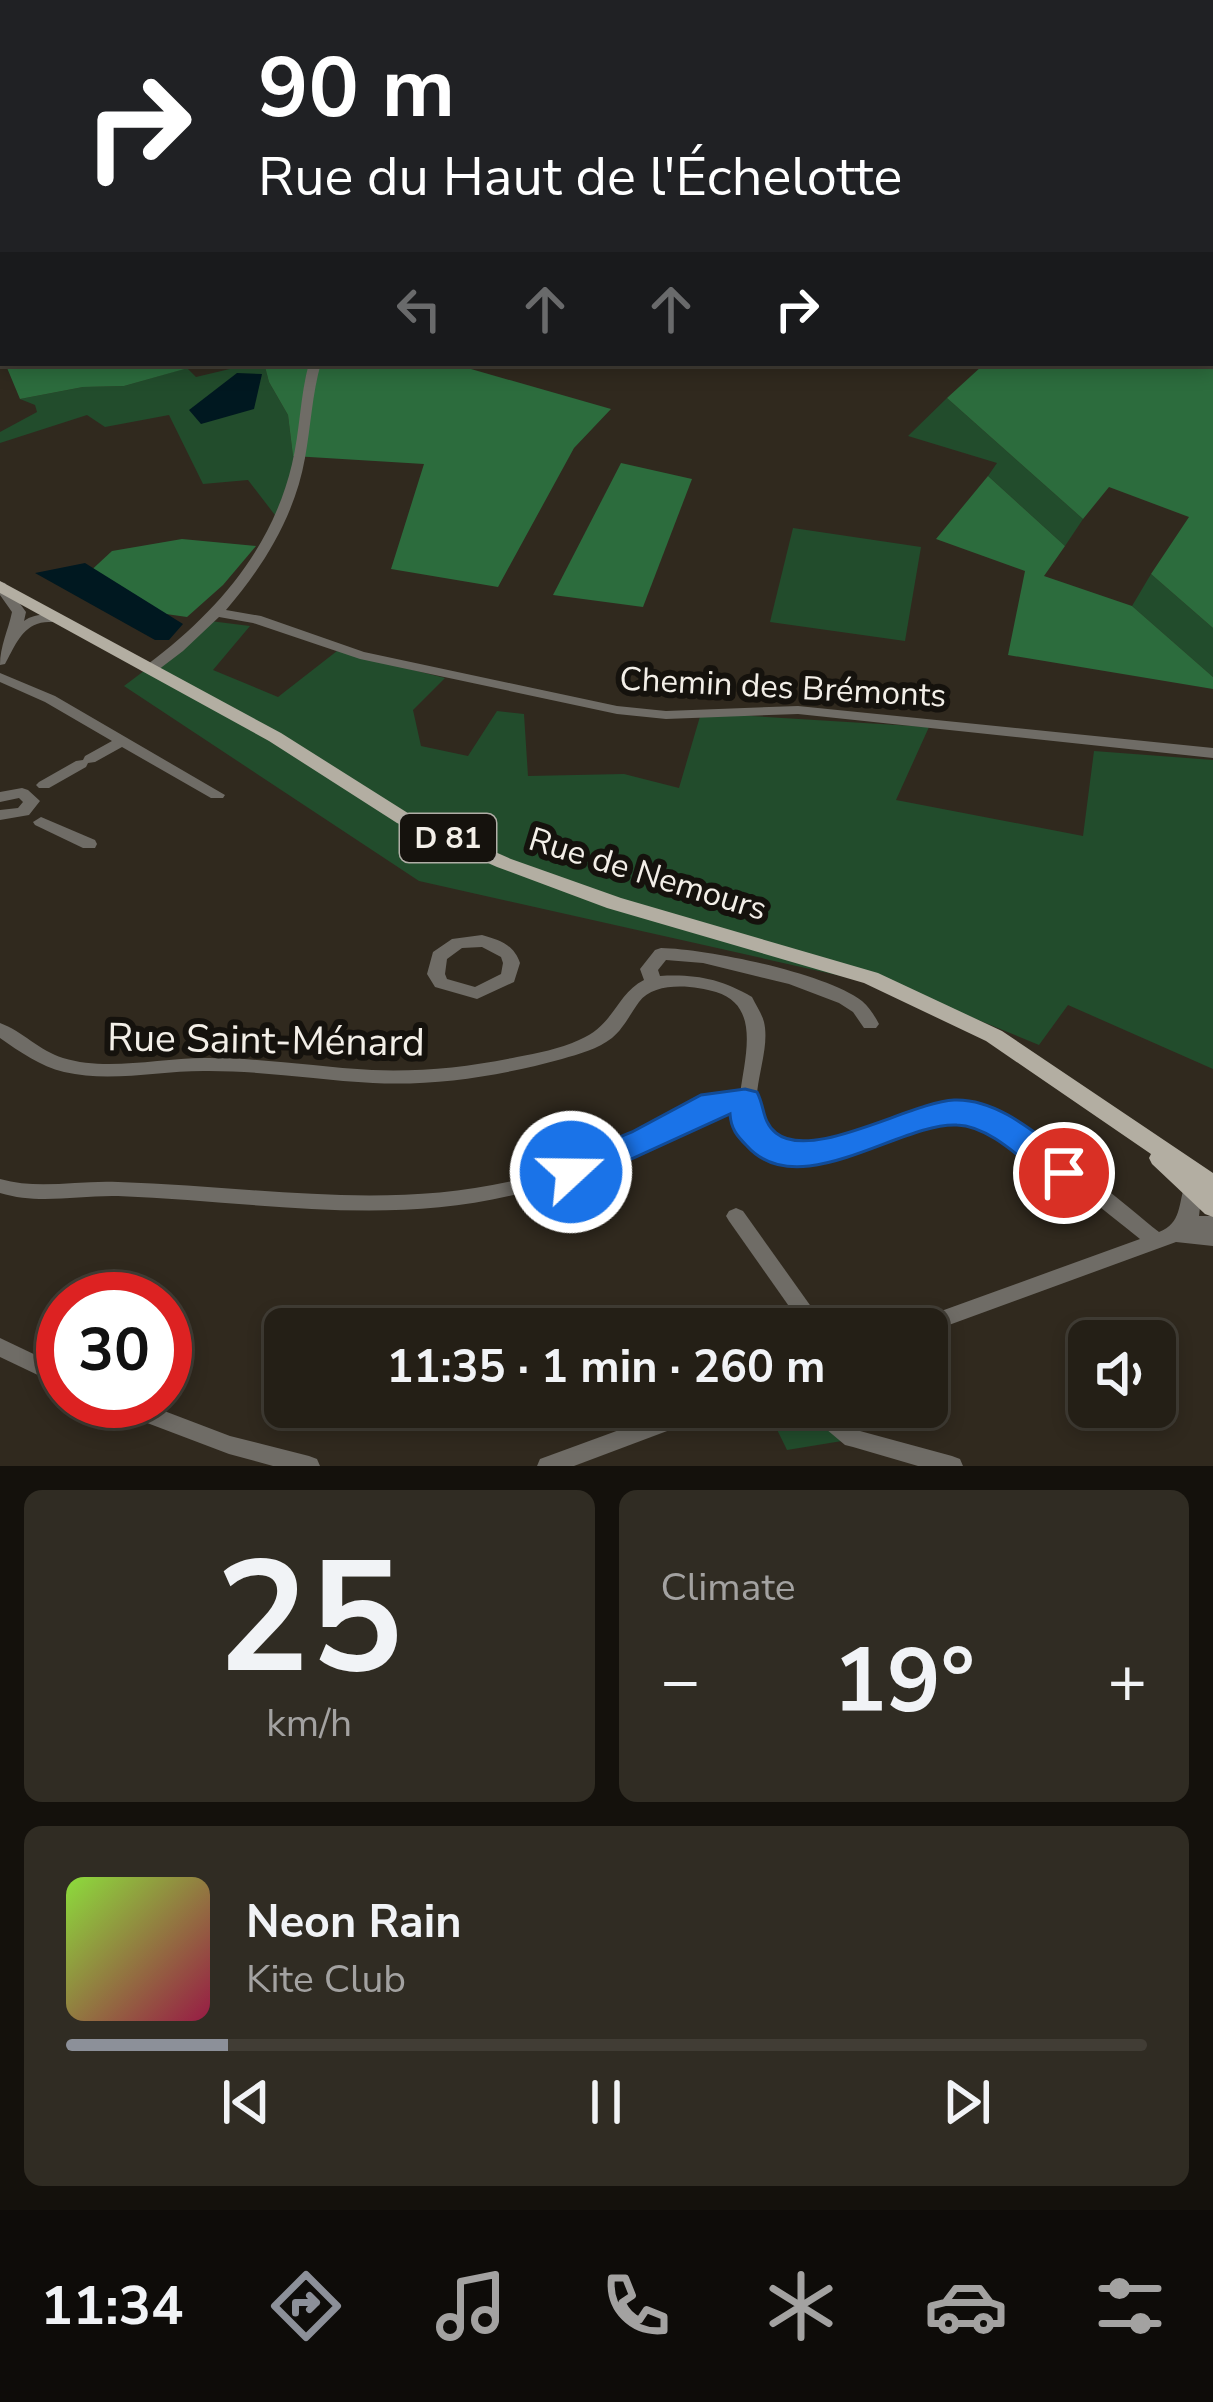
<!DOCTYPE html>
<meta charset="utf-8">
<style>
:root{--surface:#241f16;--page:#302c23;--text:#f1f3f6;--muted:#a3a2a1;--line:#413d35;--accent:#8c9099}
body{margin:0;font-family:"Nunito Sans",sans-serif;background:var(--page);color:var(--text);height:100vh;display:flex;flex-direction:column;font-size:45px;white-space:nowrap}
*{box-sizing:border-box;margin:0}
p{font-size:39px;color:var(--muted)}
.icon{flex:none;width:66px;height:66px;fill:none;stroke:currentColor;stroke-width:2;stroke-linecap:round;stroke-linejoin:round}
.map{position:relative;height:1466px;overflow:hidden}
.sheet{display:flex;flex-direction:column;gap:24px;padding:24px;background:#14110c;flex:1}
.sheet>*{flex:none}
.hud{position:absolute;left:0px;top:0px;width:1215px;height:366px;box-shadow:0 6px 18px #0003,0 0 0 3px var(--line);background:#202124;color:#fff;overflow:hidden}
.controls{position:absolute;left:1068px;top:1320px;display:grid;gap:24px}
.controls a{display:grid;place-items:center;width:108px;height:108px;border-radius:18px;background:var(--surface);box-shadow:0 6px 18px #0003,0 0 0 3px var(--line);font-size:60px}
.speed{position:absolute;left:36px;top:1272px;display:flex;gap:24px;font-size:60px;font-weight:700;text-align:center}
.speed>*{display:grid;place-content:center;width:156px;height:156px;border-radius:50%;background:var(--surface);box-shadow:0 6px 18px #0003,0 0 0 3px var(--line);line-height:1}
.speed .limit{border:18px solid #d22;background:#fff;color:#111}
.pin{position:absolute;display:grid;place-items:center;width:102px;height:102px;color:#fff;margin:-51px;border:6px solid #fff;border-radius:50%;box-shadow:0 3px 12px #0007}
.me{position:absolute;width:132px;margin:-66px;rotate:69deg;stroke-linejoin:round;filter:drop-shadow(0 0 9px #0008)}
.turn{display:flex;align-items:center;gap:42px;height:252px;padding:0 60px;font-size:54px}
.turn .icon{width:156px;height:156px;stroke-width:2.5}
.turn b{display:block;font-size:84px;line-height:102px}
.lanes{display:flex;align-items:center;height:114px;padding:0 60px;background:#0003;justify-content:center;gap:60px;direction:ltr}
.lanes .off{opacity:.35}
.big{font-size:90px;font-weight:700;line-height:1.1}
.sheet .card{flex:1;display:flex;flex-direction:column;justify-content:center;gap:18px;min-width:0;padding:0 42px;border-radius:18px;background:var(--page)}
.sheet .dial{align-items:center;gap:0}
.dial b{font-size:156px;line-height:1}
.song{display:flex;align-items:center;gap:36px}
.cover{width:144px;height:144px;border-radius:18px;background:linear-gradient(135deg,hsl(90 70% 55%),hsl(340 70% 35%))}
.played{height:12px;border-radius:6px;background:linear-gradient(90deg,var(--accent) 15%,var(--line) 15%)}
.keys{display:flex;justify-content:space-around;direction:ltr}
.heat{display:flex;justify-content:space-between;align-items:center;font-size:66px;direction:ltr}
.sheet .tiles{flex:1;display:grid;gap:24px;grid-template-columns:1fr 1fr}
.card:last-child{grid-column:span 2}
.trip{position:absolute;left:264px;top:1308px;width:684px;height:120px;border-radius:18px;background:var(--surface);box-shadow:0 6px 18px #0003,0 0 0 3px var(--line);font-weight:700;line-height:120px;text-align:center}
.dock{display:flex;height:192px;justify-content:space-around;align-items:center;background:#0e0c09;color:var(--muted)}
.dock .icon{width:84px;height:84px}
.dock .on{color:var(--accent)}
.dock b{font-size:54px;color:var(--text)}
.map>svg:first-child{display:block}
.green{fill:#224c2c}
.forest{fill:#2c6c3d}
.water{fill:#001820}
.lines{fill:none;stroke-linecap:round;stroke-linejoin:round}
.minor{fill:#6f6c66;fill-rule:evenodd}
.major{fill:#b3aea2;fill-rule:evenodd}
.route{fill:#1a73e8;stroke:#114b97;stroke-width:3}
.labels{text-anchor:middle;stroke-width:12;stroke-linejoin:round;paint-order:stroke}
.shield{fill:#15120d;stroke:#b0ada6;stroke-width:3}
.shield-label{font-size:30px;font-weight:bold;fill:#f3efe8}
.street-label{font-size:33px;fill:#f3efe8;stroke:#15120d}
.near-street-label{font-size:39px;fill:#f3efe8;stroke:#15120d}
</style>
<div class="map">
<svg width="1213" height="1466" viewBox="0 0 1213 1466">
<rect width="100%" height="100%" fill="#30291e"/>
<g class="green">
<polygon points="255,363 264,363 269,382 288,415 293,456 301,457 278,519 248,480 203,484 169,415 105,427 87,415 0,443 0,432 37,412 35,405 20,399 83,387 124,386 187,368 196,377"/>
<polygon points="947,398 1083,519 1065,546 988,476 997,463 908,436"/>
<polygon points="793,528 921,547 905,641 770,622"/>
<polygon points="1151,574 1213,628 1213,677 1132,606"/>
<polygon points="210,621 250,626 213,670 278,697 337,651 445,678 413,710 421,746 468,756 497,711 524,714 528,776 624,774 679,788 701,713 929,727 896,800 1083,836 1094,751 1213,760 1213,1069 1068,1005 1039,1045 908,991 419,881 124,686"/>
<polygon points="766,1407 803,1407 842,1441 787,1450"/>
</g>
<g class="forest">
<polygon points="1213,239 1213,628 1151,574 1189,517 1109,487 1083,519 947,398 982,366 978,363 1212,363"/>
<polygon points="5,363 206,363 124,386 83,387 20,399"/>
<polygon points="264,363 478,363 471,369 611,409 574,448 498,587 391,569 424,464 293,456 288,415 269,382"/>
<polygon points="621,463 692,479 643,607 553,595"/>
<polygon points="988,476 1065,546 1044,576 1132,606 1213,677 1213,689 1008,655 1025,571 936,539"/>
<polygon points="182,539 256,546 223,585 187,617 145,611 85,576 112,551"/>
</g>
<g class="water">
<polygon points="237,373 262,374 254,409 201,424 189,410"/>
<polygon points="85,563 183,624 169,640 155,640 35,573"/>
</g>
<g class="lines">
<g class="minor">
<polygon points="226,0 237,0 241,3 230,3"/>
<polygon points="689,0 698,0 701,3 692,3"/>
<polygon points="3,110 3,116 0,117 0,111"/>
<rect x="1212" y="209" width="1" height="7"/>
<rect x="0" y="330" width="3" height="6"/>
<path d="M 309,363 L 321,363 C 312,394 311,426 305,458 C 295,515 264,566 226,610 L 261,616 L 364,652 L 617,706 L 666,711 L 798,706 L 1213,748 L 1213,758 L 798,714 L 666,719 L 617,714 L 360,659 L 253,623 L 219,617 L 183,651 L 158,670 L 148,670 L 146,667 L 148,664 C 216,613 272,549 292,464 C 300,431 300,396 309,363 Z"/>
<path d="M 0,582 L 5,583 L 26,612 L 24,621 C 34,613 57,612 67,619 C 56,624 48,620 37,624 C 20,630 13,650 5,664 L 0,665 C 0,646 8,631 12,612 L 0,595 Z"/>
<polygon points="0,673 55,696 225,795 223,798 211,798 122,747 95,762 88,763 86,767 49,788 39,788 36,785 39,782 76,761 83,760 85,756 112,741 45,702 0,682"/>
<polygon points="22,788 28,790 40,801 29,815 0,820 0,810 18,808 23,802 19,798 0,802 0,792"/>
<polygon points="41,817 95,840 97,844 95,848 83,848 35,825 33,822"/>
<path d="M 482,935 C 500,940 514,945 520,963 L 514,982 L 477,999 L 435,987 L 427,974 L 433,952 L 452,939 ZM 482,947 L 501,957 L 503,963 L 501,974 L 475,987 L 447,979 L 445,974 L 447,959 L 462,948 Z"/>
<path d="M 661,948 C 708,949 825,973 862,1001 C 870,1008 874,1015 879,1024 L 876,1028 L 864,1028 L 853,1012 L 839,1003 L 789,984 L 703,963 L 666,960 L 658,970 L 660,976 C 696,974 721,979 752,997 C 756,1005 762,1014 764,1022 C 772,1056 743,1101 765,1131 C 798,1175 902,1110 948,1106 C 1010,1102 1111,1194 1159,1232 C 1182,1223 1178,1204 1185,1185 L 1192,1183 L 1199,1185 L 1202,1190 L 1199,1216 L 1213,1216 L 1213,1246 L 1176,1242 L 927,1333 L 927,1329 L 905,1329 L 908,1323 L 1140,1239 C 1101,1208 1063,1176 1021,1149 C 1006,1139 990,1127 973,1122 C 912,1104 840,1180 776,1156 C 751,1147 743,1134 739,1109 C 703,1114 672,1137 639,1152 C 606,1168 571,1179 536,1189 C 396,1230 260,1201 118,1196 C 78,1195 39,1205 0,1193 L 0,1179 C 39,1190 78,1180 118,1182 C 259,1186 397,1214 536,1175 C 571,1165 606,1152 639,1136 C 672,1120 702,1100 740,1095 C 744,1059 762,1006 716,992 C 694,985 654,981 639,1002 C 630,1014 624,1028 612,1038 C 598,1049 579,1054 562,1059 C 500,1076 437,1086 373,1083 C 318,1080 264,1071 209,1071 C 161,1070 112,1083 64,1072 C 40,1066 20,1052 0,1038 L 0,1023 C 22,1031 40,1051 63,1058 C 109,1072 162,1057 209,1058 C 263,1058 318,1067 372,1070 C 421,1072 469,1067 517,1057 C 538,1053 559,1049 579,1040 C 615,1025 616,994 644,980 L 640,969 L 655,950 Z"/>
<polygon points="736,1208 743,1211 827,1329 805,1329 729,1221 726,1216 729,1211"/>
<polygon points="0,1338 63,1368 63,1387 0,1357"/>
<polygon points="102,1401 138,1401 230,1436 309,1456 317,1459 320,1466 273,1466 229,1454 105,1407"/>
<polygon points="682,1407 718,1407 715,1413 574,1466 537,1466 540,1459"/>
<polygon points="804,1407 831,1407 860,1431 952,1456 960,1459 963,1466 918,1466 853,1447 845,1445 807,1413"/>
</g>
<polygon class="major" points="0,581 281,733 411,815 511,859 621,898 878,973 1002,1031 1213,1173 1213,1217 1205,1214 1152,1164 1149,1158 1151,1154 986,1041 864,983 607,908 497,867 397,823 269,741 0,593"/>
</g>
<path class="route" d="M 745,1089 L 757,1092 C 765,1107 762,1122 776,1133 C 812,1162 911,1102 954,1100 C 1000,1098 1042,1139 1076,1163 L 1081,1173 L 1076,1182 L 1064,1186 L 1051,1182 C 1025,1163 991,1126 957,1125 C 901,1122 799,1204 747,1146 C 737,1136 731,1129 730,1114 L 583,1181 L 571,1185 L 558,1181 L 553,1172 L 558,1162 L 632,1132 L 701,1095 Z"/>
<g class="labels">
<rect class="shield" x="400" y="814" width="96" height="48" rx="9"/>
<g class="shield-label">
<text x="448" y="848">D 81</text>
</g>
<g class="street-label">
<text transform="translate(783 686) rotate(3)" y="12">Chemin des Brémonts</text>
<text transform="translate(648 873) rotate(17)" y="12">Rue de Nemours</text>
</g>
<g class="near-street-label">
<text transform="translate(266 1039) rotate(1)" y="14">Rue Saint-Ménard</text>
</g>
</g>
</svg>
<div class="controls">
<a><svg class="icon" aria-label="sound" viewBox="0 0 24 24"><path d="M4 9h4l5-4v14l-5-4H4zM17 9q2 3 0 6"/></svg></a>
</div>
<div class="speed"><div class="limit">30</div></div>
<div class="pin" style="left:1064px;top:1173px;background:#d93025"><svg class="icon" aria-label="arrive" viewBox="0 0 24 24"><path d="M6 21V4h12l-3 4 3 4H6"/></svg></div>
<svg class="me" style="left:571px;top:1172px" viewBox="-20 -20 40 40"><circle r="17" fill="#1a73e8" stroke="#fff" stroke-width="3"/><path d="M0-11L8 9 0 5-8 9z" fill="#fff"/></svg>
<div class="trip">11:35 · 1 min · 260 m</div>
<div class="hud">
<div class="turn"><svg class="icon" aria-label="right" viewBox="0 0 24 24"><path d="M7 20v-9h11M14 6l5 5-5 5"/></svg><div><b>90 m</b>Rue du Haut de l'Échelotte</div></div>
<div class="lanes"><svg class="icon off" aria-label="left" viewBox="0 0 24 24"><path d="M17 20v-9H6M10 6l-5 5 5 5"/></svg><svg class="icon off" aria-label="ahead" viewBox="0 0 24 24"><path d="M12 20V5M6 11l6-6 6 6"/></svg><svg class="icon off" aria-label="ahead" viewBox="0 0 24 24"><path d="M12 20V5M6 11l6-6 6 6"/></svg><svg class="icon" aria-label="right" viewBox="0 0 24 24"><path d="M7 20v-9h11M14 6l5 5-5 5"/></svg></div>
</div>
</div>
<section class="sheet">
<div class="tiles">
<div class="card dial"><b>25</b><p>km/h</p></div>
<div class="card"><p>Climate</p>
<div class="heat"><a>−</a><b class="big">19°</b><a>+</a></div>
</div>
<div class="card">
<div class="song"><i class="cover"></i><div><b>Neon Rain</b><p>Kite Club</p></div></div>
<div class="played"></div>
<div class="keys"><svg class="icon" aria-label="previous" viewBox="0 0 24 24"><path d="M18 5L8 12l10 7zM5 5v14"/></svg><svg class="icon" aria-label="pause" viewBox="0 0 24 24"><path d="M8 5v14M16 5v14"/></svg><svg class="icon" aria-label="next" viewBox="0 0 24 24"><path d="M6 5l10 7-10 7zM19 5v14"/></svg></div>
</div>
</div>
</section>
<nav class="dock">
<b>11:34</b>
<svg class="icon on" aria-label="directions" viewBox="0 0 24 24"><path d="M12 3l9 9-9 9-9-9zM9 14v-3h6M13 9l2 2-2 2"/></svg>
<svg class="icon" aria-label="music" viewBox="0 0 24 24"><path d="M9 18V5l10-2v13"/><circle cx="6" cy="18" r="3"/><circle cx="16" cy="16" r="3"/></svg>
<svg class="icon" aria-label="phone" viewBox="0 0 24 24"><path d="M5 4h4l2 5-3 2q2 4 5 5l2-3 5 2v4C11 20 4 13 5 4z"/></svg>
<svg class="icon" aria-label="climate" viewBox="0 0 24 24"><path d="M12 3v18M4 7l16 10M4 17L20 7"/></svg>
<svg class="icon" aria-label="car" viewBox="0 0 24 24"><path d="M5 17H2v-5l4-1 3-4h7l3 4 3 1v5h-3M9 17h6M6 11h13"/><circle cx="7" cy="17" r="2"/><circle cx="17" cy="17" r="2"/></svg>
<svg class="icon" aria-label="filters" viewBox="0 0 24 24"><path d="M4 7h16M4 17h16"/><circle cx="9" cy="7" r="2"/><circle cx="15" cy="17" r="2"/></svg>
</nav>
